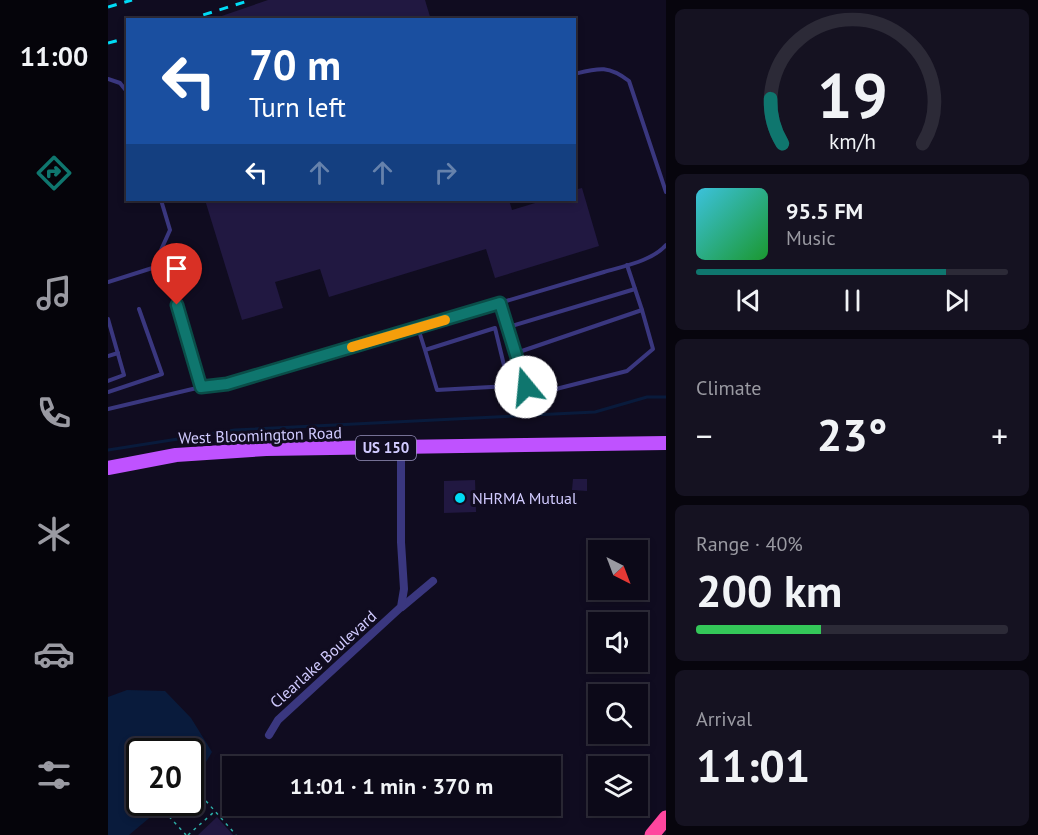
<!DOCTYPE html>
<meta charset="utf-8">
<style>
:root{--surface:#0c0918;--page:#151221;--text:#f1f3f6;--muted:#9a9aa2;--line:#2c2a37;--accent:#0f766e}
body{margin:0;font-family:"PT Sans",sans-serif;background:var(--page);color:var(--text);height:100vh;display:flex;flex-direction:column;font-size:22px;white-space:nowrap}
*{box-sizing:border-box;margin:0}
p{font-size:20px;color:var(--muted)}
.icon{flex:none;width:33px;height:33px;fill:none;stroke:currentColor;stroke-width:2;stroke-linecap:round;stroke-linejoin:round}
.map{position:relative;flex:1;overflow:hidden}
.details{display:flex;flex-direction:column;gap:9px;padding:9px;background:#07050d;width:372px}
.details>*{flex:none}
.top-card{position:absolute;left:18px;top:18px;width:450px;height:183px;border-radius:0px;box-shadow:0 3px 9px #0003,0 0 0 2px var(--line);background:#1a4fa0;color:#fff;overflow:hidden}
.needle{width:39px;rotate:138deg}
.fabs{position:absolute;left:480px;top:540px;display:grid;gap:12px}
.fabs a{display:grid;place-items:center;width:60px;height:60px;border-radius:0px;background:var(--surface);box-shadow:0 3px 9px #0003,0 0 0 2px var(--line);font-size:30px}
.speed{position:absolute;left:18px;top:738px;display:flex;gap:12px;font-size:30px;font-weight:700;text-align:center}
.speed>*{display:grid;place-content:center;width:78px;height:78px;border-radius:50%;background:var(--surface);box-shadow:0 3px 9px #0003,0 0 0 2px var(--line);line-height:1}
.speed .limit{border:3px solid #111;border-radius:9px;background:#fff;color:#111}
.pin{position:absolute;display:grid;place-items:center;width:51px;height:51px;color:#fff;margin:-62px -26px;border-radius:50% 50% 50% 0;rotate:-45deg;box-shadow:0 0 6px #0007}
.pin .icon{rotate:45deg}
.me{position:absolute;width:66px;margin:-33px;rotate:343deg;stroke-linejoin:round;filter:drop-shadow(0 0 4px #0008)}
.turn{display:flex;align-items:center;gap:21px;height:126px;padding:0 24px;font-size:27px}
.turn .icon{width:78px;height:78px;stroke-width:2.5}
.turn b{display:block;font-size:42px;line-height:51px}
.lanes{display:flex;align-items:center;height:57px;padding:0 24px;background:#0003;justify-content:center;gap:30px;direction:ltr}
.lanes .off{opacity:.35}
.big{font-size:45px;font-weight:800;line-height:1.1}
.details .tile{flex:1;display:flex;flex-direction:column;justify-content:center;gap:9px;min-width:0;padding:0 21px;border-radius:9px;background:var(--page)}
.details .dial{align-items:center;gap:0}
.dial svg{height:156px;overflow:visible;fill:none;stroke:var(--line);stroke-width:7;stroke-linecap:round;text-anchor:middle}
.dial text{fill:var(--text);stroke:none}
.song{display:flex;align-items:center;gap:18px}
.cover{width:72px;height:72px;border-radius:9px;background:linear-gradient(135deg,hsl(190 70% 55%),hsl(130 70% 35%))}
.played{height:6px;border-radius:3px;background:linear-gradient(90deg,var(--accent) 80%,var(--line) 80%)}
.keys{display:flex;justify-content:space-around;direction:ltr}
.heat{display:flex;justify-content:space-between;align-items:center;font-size:33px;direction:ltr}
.charge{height:9px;border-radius:4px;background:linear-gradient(90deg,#34c759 40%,var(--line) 0)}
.trip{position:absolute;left:114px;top:756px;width:339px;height:60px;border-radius:0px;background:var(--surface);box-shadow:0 3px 9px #0003,0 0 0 2px var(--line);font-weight:800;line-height:60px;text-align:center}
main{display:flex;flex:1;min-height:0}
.tabs{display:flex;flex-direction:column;width:108px;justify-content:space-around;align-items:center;background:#05040a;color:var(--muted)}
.tabs .icon{width:42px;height:42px}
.tabs .current{color:var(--accent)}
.tabs b{font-size:27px;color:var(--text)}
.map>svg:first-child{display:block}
.water{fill:#091b3c}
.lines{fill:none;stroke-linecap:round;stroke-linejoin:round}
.stream{stroke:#091b3c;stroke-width:3}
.building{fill:#211841}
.path{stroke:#2db1aa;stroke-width:1.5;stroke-dasharray:3 4.5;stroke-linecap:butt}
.lane{stroke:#3a377f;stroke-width:4}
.street{stroke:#3a377f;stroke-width:8}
.primary{stroke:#bf52ff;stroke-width:14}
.highway{stroke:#ff469e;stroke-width:15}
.rail{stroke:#00dcf6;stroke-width:3;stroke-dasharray:9 8;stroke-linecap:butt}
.route-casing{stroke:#0a4d48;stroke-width:15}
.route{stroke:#0f766e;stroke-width:10}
.slow{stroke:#f59e0b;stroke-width:10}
.poi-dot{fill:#00dcf6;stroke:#100c20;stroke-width:2}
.labels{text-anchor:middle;stroke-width:6;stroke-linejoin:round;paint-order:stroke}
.shield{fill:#100c20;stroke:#9792bc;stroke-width:1.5}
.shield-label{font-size:15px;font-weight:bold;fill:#d1cbff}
.street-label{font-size:16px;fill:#d1cbff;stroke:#100c20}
.poi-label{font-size:16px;fill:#d1cbff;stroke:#100c20;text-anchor:start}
</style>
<main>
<nav class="tabs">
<b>11:00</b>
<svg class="icon current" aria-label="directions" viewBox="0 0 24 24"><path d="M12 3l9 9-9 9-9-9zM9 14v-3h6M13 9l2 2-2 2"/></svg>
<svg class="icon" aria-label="music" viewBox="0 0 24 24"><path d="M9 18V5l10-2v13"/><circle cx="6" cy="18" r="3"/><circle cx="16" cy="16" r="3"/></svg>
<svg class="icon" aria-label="phone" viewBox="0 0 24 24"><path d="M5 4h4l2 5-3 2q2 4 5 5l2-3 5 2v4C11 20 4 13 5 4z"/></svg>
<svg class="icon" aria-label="climate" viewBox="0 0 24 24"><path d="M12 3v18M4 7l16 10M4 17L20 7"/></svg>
<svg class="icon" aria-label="car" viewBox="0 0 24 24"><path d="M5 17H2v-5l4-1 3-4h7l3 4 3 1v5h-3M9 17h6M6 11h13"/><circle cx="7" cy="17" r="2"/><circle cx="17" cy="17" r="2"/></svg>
<svg class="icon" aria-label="filters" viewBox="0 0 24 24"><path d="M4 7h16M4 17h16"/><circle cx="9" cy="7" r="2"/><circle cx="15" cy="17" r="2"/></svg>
</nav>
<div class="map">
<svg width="558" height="835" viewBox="0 0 558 835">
<rect width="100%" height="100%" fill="#100c20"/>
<polygon class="water" points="19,690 57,691 83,718 104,752 89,777 83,783 82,752 32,752 32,802 59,803 21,835 0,835 0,697"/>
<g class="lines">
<polyline class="stream" points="0,450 127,430 487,412 539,397 558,397"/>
</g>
<g class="building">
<polygon points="160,0 317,0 323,20 102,20"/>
<polygon points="474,188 491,246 387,278 378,249 221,297 212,269 167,282 175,308 134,320 97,200 401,200 404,210 437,200 466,200 466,190"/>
<polygon points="465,479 479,479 479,491 464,490"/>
<polygon points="367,480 368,512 336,513 336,481"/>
<polygon points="109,817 125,835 90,835"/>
</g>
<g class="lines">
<g class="path">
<polyline points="98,801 128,835"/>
<polyline points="56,811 78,835"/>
<polyline points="80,835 106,812"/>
</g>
<g class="lane">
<path d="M 466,74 C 491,68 500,65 521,81 L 558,192"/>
<polyline points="0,79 12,83 20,93"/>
<polyline points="53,200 62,230 53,250 57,264"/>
<polyline points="0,282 57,264 93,387 0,409"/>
<polyline points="392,303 408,353 534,310 519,265"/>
<polyline points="0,319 16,375 0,381"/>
<polyline points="400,327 527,289"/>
<polyline points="310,328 317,350 387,328 401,386 329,390 317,350"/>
<polyline points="408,353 418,387 444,390 519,371 545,349 534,310"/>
<polyline points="0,356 10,353"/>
<path d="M 93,387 L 119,384 L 496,272 C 516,266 544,261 558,245"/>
<polyline points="0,392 54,374 31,309"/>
</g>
<g class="street">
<polyline points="294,607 325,581"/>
<polyline points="161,735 170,720 293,607 296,589 293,542 293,448"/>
</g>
<polyline class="primary" points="0,468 68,455 158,449 558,443"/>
<polyline class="highway" points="544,835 558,818"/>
<g class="rail">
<polyline points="0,7 24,0"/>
<polyline points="79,20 143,0"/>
<polyline points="0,43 20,38"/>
</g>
</g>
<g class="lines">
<g class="route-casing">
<polyline id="route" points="69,305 93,387 119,384 392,303 418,387"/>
</g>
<use href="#route" class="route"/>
<polyline class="slow" points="244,347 337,320"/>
</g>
<circle class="poi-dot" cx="352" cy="498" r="6"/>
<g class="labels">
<rect class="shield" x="248" y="436" width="60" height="24" rx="4.5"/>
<g class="shield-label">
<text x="278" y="453">US 150</text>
</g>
<g class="street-label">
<text transform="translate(152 435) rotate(-2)" y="6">West Bloomington Road</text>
<text transform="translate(215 659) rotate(-42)" y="6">Clearlake Boulevard</text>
</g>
<g class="poi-label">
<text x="364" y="504">NHRMA Mutual</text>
</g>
</g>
</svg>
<div class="fabs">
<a><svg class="needle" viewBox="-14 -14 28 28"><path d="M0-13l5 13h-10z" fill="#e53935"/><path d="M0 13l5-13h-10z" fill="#9a9aa2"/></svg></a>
<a><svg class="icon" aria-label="sound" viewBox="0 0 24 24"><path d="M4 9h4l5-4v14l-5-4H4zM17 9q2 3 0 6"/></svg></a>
<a><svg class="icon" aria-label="search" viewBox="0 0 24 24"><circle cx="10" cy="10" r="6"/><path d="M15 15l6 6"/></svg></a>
<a><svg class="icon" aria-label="layers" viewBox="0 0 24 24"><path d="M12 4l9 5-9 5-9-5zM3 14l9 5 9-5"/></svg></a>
</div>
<div class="speed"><div class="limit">20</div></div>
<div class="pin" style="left:69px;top:305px;background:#d93025"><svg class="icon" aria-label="arrive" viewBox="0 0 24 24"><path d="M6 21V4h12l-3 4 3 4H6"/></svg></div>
<svg class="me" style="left:418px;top:387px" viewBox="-20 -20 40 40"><circle r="19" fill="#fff"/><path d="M0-13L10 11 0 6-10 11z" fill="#0f766e"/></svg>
<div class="trip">11:01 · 1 min · 370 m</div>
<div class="top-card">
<div class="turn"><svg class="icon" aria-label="left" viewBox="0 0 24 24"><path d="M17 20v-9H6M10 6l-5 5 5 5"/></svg><div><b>70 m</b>Turn left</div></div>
<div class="lanes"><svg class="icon" aria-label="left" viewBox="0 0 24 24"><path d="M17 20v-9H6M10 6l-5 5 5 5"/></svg><svg class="icon off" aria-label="ahead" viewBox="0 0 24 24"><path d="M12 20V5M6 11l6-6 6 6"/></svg><svg class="icon off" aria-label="ahead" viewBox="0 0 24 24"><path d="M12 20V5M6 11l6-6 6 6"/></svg><svg class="icon off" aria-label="right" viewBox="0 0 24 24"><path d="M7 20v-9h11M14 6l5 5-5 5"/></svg></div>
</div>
</div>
<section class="details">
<div class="tile dial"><svg viewBox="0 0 100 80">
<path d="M14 69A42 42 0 1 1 86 69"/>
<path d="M14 69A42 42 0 0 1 8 46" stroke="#0f766e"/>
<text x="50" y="56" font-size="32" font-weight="700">19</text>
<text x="50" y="72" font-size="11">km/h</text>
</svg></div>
<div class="tile">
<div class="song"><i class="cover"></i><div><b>95.5 FM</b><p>Music</p></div></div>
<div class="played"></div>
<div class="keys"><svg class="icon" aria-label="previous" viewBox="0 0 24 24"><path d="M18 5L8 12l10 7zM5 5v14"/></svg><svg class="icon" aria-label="pause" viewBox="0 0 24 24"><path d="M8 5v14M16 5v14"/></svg><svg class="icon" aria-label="next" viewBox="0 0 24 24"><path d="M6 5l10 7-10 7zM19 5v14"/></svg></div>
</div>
<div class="tile"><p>Climate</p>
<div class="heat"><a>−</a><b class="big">23°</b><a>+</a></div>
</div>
<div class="tile"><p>Range · 40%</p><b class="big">200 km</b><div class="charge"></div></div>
<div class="tile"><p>Arrival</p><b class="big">11:01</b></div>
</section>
</main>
